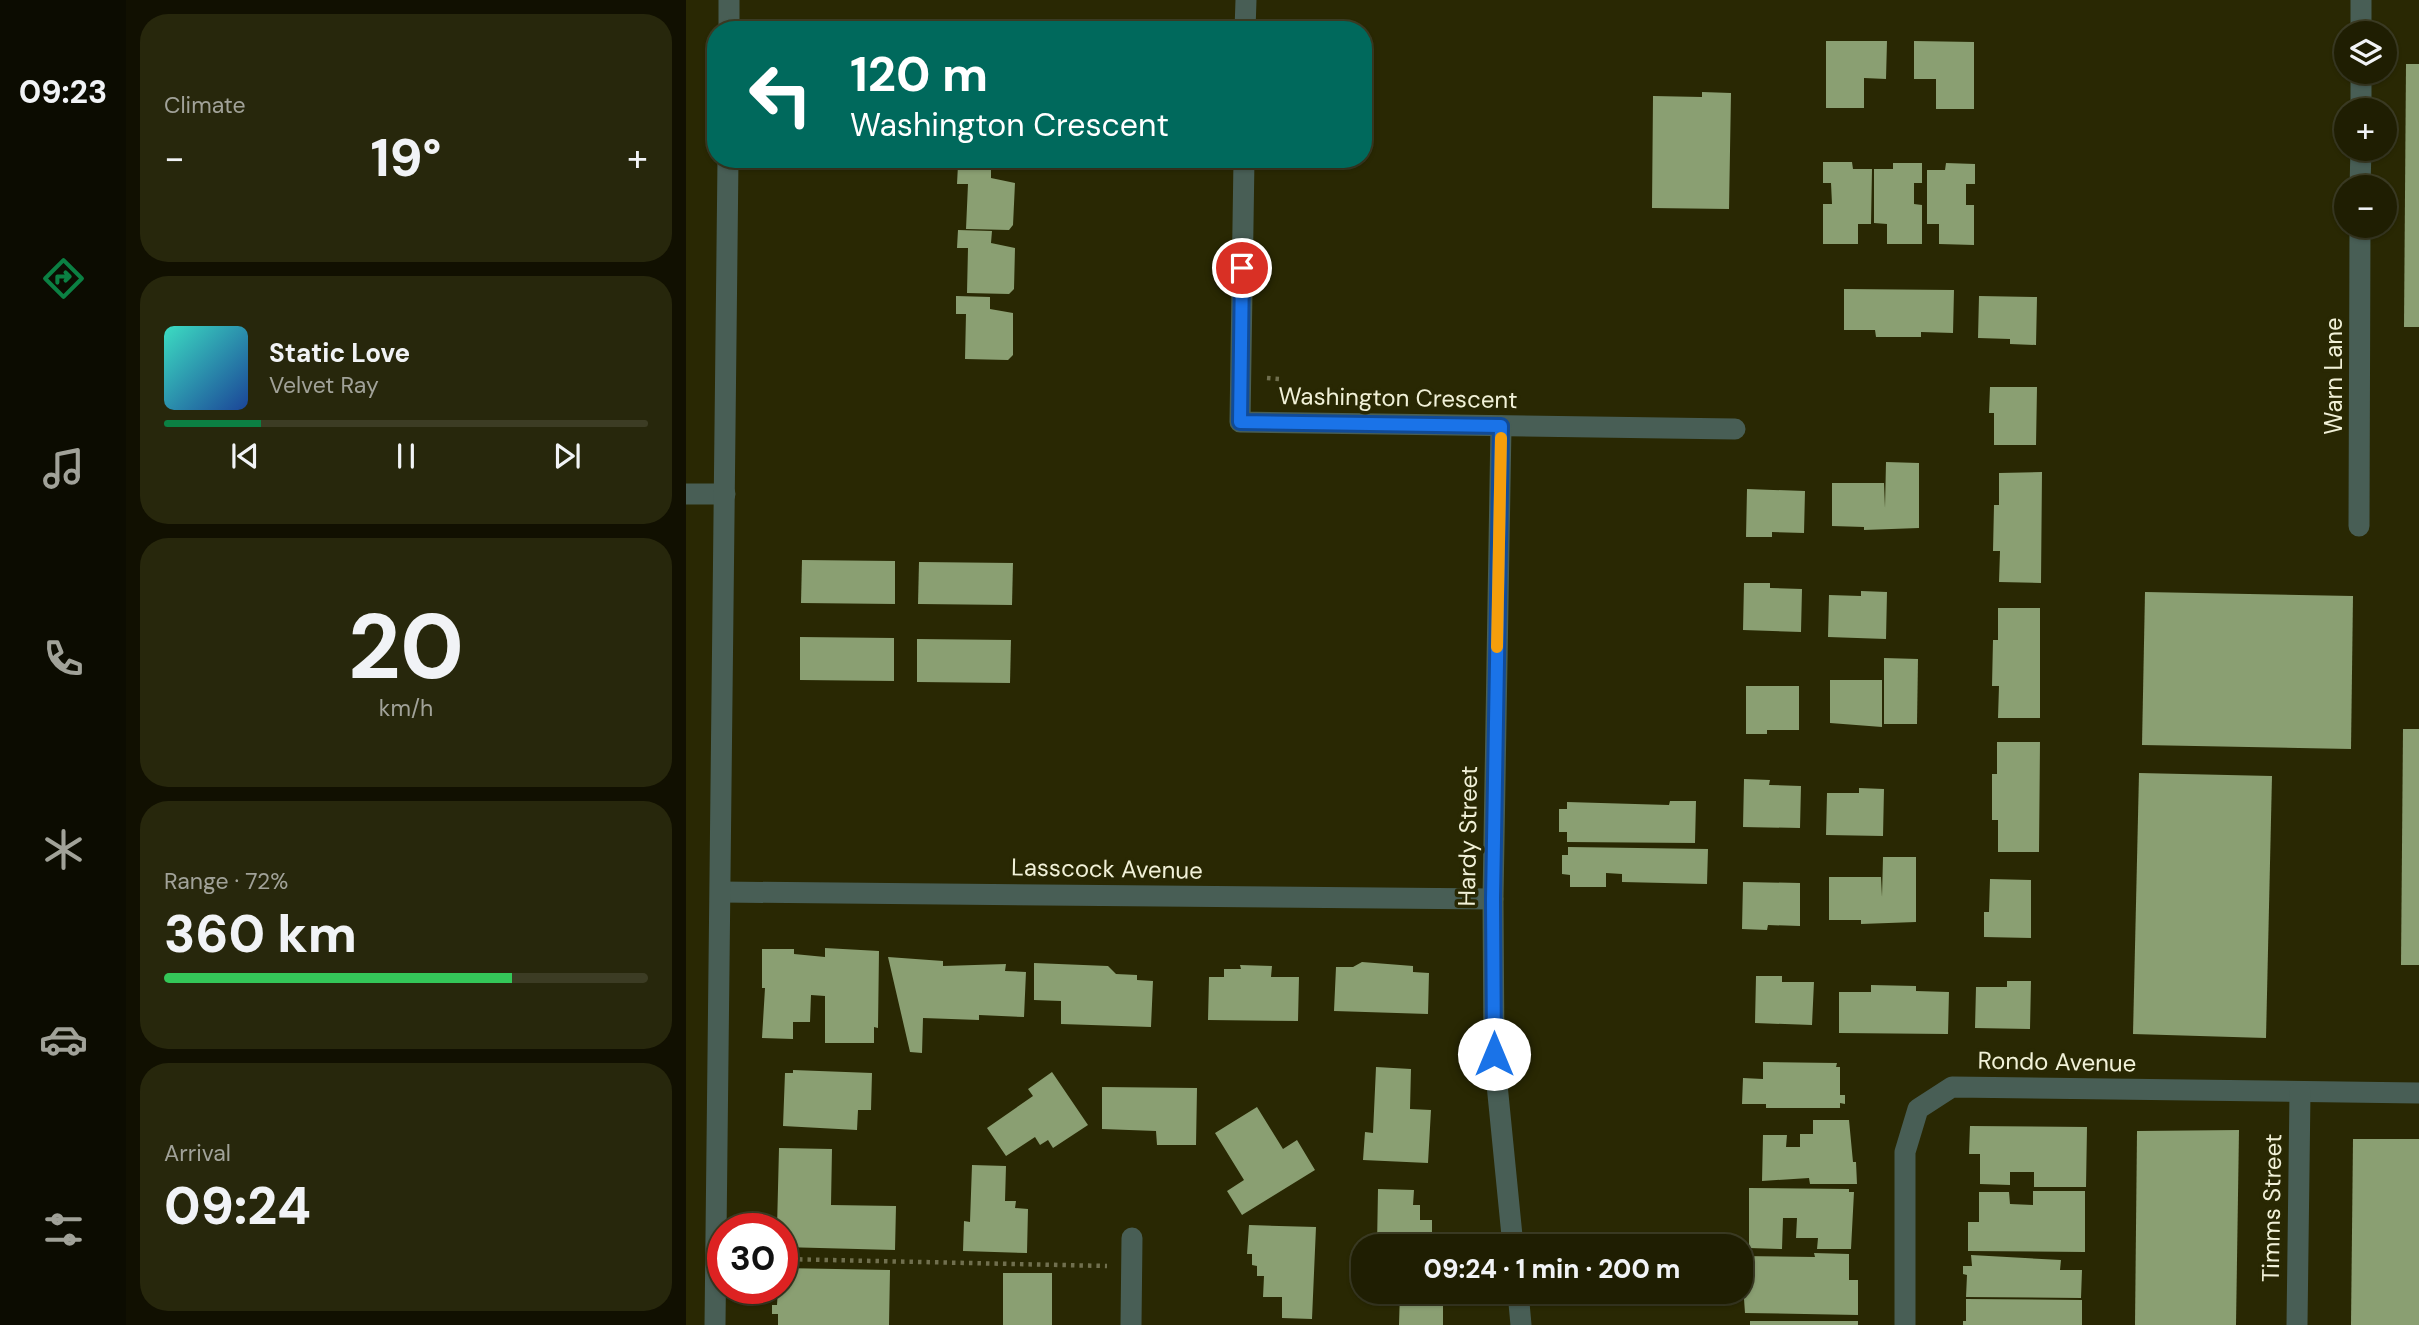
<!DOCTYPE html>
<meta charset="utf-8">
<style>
:root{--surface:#1f1e02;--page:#27270c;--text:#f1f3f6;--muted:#a1a299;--line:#3c3c24;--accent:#0b8043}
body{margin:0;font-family:"DM Sans",sans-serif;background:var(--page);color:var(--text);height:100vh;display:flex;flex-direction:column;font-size:26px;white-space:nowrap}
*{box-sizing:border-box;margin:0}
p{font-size:23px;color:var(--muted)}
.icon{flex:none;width:38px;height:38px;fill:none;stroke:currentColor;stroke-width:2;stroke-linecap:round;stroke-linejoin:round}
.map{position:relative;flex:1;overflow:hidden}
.panel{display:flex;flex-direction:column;gap:14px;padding:14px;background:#111001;width:560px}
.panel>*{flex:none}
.top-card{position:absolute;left:21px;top:21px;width:665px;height:147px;border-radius:28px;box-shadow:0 2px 5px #0004,0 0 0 2px var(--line);background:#00695c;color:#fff;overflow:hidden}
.controls{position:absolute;left:1648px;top:21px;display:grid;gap:14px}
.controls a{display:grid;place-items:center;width:63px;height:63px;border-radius:50%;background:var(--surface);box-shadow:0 2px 5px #0004,0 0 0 2px var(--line);font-size:35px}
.speed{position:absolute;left:21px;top:1213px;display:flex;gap:14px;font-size:35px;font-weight:700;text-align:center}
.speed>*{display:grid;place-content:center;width:91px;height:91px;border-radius:50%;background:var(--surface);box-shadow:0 2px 5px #0004,0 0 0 2px var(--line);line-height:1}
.speed .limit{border:10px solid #d22;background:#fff;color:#111}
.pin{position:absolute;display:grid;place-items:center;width:60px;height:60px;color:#fff;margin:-30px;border:4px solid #fff;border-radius:50%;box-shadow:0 2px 7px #0007}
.me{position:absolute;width:77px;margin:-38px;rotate:0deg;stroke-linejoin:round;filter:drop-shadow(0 0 5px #0008)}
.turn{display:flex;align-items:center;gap:24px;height:147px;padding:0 28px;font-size:32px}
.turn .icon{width:91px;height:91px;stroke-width:2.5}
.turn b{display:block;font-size:49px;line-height:60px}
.big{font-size:52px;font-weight:800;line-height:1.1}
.panel .card{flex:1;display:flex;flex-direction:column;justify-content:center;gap:10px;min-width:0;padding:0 24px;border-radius:28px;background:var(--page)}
.panel .dial{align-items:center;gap:0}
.dial b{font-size:91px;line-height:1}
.song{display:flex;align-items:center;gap:21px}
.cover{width:84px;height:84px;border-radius:10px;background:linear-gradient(135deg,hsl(170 70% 55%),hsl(220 70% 35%))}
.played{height:7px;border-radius:4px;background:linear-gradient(90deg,var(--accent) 20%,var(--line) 20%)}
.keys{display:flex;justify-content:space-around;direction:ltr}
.heat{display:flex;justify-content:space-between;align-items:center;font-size:38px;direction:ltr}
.charge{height:10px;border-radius:5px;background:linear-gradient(90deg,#34c759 72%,var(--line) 0)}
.trip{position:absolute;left:665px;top:1234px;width:402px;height:70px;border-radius:28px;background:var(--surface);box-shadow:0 2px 5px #0004,0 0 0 2px var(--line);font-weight:800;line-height:70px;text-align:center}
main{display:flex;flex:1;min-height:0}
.tab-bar{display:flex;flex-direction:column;width:126px;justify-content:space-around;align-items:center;background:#0c0c01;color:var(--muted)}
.tab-bar .icon{width:49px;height:49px}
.tab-bar .active{color:var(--accent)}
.tab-bar b{font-size:32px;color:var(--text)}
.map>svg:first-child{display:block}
.building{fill:#8a9f72}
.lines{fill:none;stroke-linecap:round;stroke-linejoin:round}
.path{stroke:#706f4e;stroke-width:4.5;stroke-dasharray:3.5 5;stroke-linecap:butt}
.minor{stroke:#485e55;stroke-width:21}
.route-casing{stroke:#114b97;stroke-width:18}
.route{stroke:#1a73e8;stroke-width:12}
.slow{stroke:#f59e0b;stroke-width:12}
.labels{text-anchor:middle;stroke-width:7;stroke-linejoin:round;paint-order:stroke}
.street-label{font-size:24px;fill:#f1f1d8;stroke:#292803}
</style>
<main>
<nav class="tab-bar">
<b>09:23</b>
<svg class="icon active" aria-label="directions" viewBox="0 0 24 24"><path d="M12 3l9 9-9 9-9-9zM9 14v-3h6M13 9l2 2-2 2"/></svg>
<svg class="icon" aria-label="music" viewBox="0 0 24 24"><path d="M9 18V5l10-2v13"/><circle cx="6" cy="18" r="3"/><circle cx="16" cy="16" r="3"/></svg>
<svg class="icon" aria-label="phone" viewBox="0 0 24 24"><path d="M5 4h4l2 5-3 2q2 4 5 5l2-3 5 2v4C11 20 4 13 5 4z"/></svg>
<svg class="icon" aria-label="climate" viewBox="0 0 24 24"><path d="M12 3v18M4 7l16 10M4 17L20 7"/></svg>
<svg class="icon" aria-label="car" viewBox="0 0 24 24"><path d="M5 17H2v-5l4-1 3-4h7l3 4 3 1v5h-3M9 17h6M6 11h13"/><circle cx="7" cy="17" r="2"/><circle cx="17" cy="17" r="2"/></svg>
<svg class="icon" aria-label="filters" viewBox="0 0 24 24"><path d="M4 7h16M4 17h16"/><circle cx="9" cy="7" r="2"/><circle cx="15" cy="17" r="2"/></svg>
</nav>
<section class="panel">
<div class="card"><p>Climate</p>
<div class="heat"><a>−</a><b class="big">19°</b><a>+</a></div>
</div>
<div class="card">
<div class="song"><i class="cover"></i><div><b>Static Love</b><p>Velvet Ray</p></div></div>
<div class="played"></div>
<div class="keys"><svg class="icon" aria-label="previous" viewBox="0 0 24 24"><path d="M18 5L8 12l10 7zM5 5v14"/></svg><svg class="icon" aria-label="pause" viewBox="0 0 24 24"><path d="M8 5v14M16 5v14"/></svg><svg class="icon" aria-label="next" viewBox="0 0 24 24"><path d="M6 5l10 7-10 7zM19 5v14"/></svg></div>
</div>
<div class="card dial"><b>20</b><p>km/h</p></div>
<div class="card"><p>Range · 72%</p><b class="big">360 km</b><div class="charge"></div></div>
<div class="card"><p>Arrival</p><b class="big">09:24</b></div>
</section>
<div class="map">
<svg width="1733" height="1325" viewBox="0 0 1733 1325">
<rect width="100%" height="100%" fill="#292803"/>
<g class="building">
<polygon points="1140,41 1201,41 1200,79 1178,78 1178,108 1140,108"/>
<polygon points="1228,41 1288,42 1288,109 1250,109 1250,79 1228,79"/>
<polygon points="1720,64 1733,64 1733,327 1718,327"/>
<polygon points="1016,92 1045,93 1043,209 966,208 967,96 1016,97"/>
<polygon points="282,159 329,159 324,165 282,164"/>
<polygon points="1137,162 1166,162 1167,169 1186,169 1185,224 1172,224 1172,244 1137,244 1137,204 1146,204 1145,183 1137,183"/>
<polygon points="1207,163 1236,163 1236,183 1228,183 1228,204 1236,205 1236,244 1201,244 1201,224 1188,223 1188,169 1207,169"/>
<polygon points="1260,163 1289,164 1289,184 1280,184 1280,205 1288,205 1288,245 1253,244 1253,224 1241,224 1241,170 1259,170"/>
<polygon points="272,165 305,166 305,178 329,183 327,225 323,230 280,229 282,184 271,184"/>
<polygon points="272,230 306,231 305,243 329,248 328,289 323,294 281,293 282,248 271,248"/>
<polygon points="1158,289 1268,290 1267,333 1235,332 1235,337 1190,337 1189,330 1158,330"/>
<polygon points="270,296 304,297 304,309 327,313 327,355 322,360 279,359 280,314 270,314"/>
<polygon points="1293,296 1351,297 1350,345 1324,344 1324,339 1292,338"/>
<polygon points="1304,387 1351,387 1350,445 1308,445 1308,413 1303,413"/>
<polygon points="1200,462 1233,463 1233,528 1178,530 1178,527 1146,526 1146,483 1198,483 1199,508"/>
<polygon points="1356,472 1355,583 1313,582 1314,551 1307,551 1308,505 1313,505 1313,473"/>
<polygon points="1061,489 1119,491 1118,533 1086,532 1086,537 1060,537"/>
<polygon points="116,560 209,561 209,604 115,603"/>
<polygon points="233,562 327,563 326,605 232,604"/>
<polygon points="1058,583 1084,583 1084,588 1116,589 1115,632 1057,630"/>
<polygon points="1175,591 1201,592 1200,639 1142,637 1143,595 1175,596"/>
<polygon points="1459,592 1667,596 1665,749 1456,745"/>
<polygon points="1312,608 1354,608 1354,718 1312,718 1313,686 1306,686 1307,640 1312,640"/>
<polygon points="114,637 208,638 208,681 114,680"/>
<polygon points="231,639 325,640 324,683 231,682"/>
<polygon points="1198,658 1232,659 1231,724 1198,724"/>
<polygon points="1144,680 1196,680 1196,727 1144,723"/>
<polygon points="1060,686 1113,686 1113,730 1081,730 1081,734 1060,734"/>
<polygon points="1717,729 1733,729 1733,965 1715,965"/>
<polygon points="1311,742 1354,742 1353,852 1312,852 1312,820 1306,820 1306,774 1311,774"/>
<polygon points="1453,773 1586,776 1580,1038 1447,1034"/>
<polygon points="1058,779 1084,780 1083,785 1115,786 1114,828 1057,827"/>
<polygon points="1173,788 1198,789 1197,836 1140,835 1141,793 1173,793"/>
<polygon points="984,801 1010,801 1009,843 881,842 881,832 873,832 873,809 881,809 881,802 983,805"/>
<polygon points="882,847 1022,849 1021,884 936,882 936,874 920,873 920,887 884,887 884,875 876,874 876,855 882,855"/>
<polygon points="1197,857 1230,857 1230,922 1175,924 1175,920 1143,920 1143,877 1195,877 1196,897"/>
<polygon points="1304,879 1345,880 1345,938 1298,937 1298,912 1303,912"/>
<polygon points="1057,882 1114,883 1114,926 1082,925 1081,930 1056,929"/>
<polygon points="139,948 193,951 192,1028 188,1027 188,1043 139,1043 139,996 125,995 124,1022 107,1022 107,1039 76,1038 79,988 76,988 76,949 108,949 108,954 139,957"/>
<polygon points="202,957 257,961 257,966 320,964 319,971 340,972 338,1017 293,1015 293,1020 237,1018 236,1053 224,1052"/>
<polygon points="676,962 727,966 727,972 743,973 742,1014 648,1011 650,967 667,967"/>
<polygon points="348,963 422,966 430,974 451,975 451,980 467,981 465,1027 375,1024 375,1001 348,1000"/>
<polygon points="554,965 586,966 585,977 613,977 612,1021 522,1020 523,977 538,977 538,969 555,969"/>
<polygon points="1070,976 1096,976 1096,982 1128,982 1126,1025 1069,1023"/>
<polygon points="1321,981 1345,981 1344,1029 1289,1028 1290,987 1321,987"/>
<polygon points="1185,985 1230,986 1230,991 1263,992 1262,1034 1153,1033 1153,992 1185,992"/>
<polygon points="1077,1062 1151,1063 1150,1067 1154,1067 1154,1095 1159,1095 1159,1104 1154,1103 1154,1108 1080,1108 1080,1104 1056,1104 1057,1078 1077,1079"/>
<polygon points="690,1067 725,1069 724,1109 745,1110 742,1163 677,1160 679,1132 687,1133"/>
<polygon points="107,1070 186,1073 185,1110 172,1110 171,1130 97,1126 99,1073 107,1073"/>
<polygon points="366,1072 402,1125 367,1148 362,1140 354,1145 349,1137 320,1156 301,1128 347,1096 342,1089"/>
<polygon points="416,1087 511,1088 510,1145 471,1145 470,1131 416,1129"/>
<polygon points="571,1107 597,1149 611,1140 629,1170 556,1215 541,1191 558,1180 529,1133"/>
<polygon points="1127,1120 1163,1120 1167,1162 1170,1162 1171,1184 1124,1184 1123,1178 1076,1181 1077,1135 1101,1135 1100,1147 1114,1147 1114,1134 1127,1134"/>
<polygon points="1284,1126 1401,1127 1400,1187 1348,1187 1348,1172 1324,1172 1324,1185 1294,1184 1294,1154 1283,1154"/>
<polygon points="1553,1130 1550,1325 1449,1325 1451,1131"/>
<polygon points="1667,1139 1733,1139 1733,1325 1665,1325"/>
<polygon points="93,1148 146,1149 145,1205 210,1206 209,1250 96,1247 96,1228 91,1228"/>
<polygon points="286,1165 320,1166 319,1201 330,1201 329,1208 342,1209 341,1253 277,1251 278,1221 284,1222"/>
<polygon points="1063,1188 1163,1189 1163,1192 1168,1192 1165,1249 1131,1249 1132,1238 1110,1238 1111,1218 1097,1218 1096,1249 1063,1248"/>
<polygon points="692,1189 728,1190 727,1205 734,1205 734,1220 746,1220 746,1238 757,1238 757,1246 691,1246"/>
<polygon points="1347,1191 1399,1191 1399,1252 1282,1251 1282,1222 1293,1222 1293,1192 1323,1192 1324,1204 1347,1205"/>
<polygon points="563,1225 630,1227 626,1319 596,1318 596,1297 577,1297 578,1276 571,1276 571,1266 566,1265 566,1254 561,1254"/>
<polygon points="1128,1253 1163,1254 1163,1280 1172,1280 1172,1315 1059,1313 1055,1256 1129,1257"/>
<polygon points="1285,1255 1375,1260 1374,1270 1396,1270 1395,1298 1280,1297 1281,1275 1277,1274 1277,1266 1286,1266"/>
<polygon points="96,1268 204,1270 203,1325 92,1325 92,1314 86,1314 86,1305 91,1305 92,1288 96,1288"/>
<rect x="317" y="1273" width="49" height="52"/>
<polygon points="714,1292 757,1292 757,1325 713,1325"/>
<polygon points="1280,1299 1396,1300 1396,1325 1277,1325 1277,1321 1280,1321"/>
<rect x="1064" y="1321" width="108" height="4"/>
</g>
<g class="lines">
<g class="path">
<polyline points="581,378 594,379"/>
<polyline points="96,1259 421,1266"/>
</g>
<g class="minor">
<polyline points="43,30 43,0"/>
<polyline points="559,30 560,0"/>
<polyline points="1675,33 1675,0"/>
<polyline points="1675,110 1675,72"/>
<polyline points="558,159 554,422 1049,429"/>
<polyline points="1674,187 1675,149"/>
<polyline points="815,426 807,899 808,1054 827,1246"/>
<polyline points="0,494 39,494"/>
<polyline points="1673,526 1674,226"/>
<polyline points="35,892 807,899"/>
<polyline points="832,1292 835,1325"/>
<polyline points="29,1325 42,159"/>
<polyline points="445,1325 446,1238"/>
<polyline points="1219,1325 1219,1152 1232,1109 1266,1087 1733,1093"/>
<polyline points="1611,1325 1614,1092"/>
</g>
</g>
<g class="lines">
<g class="route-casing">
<polyline id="route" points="556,268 554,422 815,426 807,899 808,1054"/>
</g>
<use href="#route" class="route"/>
<polyline class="slow" points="811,647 815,438"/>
</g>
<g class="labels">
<g class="street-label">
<text transform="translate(1648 376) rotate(-90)" y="8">Warn Lane</text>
<text transform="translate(712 398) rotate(1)" y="8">Washington Crescent</text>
<text transform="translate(782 836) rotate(-89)" y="8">Hardy Street</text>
<text transform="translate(421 869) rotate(1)" y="8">Lasscock Avenue</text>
<text transform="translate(1371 1062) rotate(1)" y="8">Rondo Avenue</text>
<text transform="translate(1586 1208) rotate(-89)" y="8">Timms Street</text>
</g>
</g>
</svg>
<div class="controls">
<a><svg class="icon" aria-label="layers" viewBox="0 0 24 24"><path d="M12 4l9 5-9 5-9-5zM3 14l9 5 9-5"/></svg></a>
<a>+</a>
<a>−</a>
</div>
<div class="speed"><div class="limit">30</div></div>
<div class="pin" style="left:556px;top:268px;background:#d93025"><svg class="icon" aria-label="arrive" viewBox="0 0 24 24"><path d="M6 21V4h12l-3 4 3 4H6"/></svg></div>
<svg class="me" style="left:808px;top:1054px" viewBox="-20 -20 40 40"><circle r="19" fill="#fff"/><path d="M0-13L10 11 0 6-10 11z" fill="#1a73e8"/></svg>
<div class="trip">09:24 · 1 min · 200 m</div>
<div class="top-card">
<div class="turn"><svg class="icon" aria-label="left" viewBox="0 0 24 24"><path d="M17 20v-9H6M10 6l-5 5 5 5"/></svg><div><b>120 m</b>Washington Crescent</div></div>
</div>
</div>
</main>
